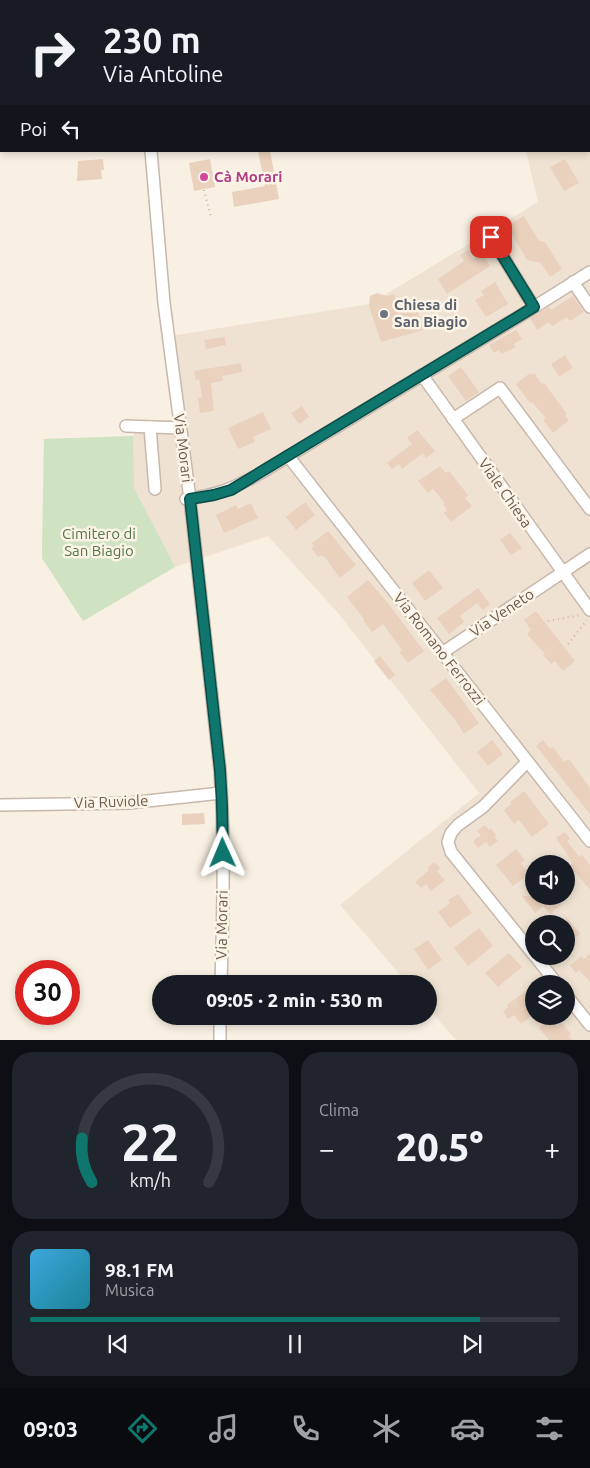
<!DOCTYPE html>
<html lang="it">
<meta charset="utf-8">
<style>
:root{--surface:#171b24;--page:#20242c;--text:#f1f3f6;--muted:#9ea1a6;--line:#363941;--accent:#0f766e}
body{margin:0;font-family:Ubuntu,sans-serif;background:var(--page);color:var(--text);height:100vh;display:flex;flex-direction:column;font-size:19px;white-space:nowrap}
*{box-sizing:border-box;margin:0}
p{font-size:16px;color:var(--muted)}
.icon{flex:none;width:28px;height:28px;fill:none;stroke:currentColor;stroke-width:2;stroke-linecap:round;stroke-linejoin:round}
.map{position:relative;height:1040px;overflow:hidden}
.sheet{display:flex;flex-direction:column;gap:12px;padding:12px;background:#0d0f14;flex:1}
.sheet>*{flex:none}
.guide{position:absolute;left:0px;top:0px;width:590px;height:152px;box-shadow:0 2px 8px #0003;background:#171b24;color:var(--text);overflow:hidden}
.controls{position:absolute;left:525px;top:855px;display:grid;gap:10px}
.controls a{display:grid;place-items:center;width:50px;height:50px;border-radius:50%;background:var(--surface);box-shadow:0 2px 8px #0003;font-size:25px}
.speed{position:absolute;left:15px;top:960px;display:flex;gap:10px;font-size:25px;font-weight:700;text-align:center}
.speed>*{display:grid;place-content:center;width:65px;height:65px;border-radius:50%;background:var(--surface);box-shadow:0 2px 8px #0003;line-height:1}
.speed .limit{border:8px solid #d22;background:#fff;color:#111}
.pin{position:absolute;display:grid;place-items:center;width:42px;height:42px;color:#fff;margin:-21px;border-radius:10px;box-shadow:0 2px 8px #0006}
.me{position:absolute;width:55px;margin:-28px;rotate:359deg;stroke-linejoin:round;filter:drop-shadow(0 0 4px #0008)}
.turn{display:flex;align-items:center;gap:18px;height:105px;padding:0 20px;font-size:22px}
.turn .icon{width:65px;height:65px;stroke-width:2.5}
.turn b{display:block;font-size:35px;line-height:42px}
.then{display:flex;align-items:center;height:48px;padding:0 20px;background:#0003;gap:10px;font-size:19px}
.big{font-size:38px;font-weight:800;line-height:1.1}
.sheet .widget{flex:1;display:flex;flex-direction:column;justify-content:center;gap:8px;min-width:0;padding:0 18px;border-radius:20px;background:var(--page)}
.sheet .dial{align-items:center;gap:0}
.dial svg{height:130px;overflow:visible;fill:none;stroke:var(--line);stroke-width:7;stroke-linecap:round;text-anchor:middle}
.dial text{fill:var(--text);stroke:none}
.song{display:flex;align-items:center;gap:15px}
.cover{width:60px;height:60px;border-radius:8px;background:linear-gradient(135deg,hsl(200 70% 55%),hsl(190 70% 35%))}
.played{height:5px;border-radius:2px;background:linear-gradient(90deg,var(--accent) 85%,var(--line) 85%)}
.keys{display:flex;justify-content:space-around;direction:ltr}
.heat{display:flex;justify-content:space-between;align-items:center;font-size:28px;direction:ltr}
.sheet .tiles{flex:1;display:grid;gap:12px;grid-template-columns:1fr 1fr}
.widget:last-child{grid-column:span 2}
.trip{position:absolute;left:152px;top:975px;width:285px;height:50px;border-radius:25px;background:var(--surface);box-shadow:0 2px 8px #0003;font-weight:800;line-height:50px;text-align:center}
.tab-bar{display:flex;height:80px;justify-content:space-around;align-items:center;background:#090b0e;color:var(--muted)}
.tab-bar .icon{width:35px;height:35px}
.tab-bar .on{color:var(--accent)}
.tab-bar b{font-size:22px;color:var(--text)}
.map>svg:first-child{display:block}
.residential{fill:#efe2d2;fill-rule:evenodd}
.green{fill:#cfe3c3}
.building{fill:#ead1bd}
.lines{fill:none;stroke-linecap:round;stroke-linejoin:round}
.minor-casing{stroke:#c7b8ab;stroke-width:14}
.path{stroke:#ceb4a1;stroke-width:2;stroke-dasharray:1 4;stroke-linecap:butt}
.minor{stroke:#fff;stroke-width:11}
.route-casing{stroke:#0a4d48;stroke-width:12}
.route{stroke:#0f766e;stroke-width:9}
.hotel-dot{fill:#d1479c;stroke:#fcf5e7;stroke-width:2}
.worship-dot{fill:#6b7280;stroke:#fcf5e7;stroke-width:2}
.labels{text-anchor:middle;stroke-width:5;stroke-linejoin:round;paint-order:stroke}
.hotel-label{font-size:15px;font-weight:bold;fill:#b23c85;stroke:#fcf5e7;text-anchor:start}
.worship-label{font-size:15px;font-weight:bold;fill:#5b616d;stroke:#fcf5e7;text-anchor:start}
.street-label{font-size:15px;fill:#6c594c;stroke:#fcf5e7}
.park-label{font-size:15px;fill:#547749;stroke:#fcf5e7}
</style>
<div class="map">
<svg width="590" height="1041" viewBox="0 0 590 1041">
<rect width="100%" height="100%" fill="#f8f0e2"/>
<path class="residential" d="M 590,123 L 590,1040 L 456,1040 L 429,1009 L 429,984 L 408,984 L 340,905 L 479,793 L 338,613 L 268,536 L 175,567 L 83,621 L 42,558 L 44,439 L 134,436 L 134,420 L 174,420 L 164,337 L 370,304 L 538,202 L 526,151 L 589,151 ZM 534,864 L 566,864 L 566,896 L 534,896 ZM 534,924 L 566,924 L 566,956 L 534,956 ZM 534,984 L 566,984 L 566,1016 L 534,1016 Z"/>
<polygon class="green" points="133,436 134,488 175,567 83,621 42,558 44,439"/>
<g class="building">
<polygon points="258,151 270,151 279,199 234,207 232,192 265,186"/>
<polygon points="103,159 104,170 101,170 102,179 77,181 78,161"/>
<polygon points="210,159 215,187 194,191 189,163"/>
<polygon points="565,159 579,183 564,191 550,167"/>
<polygon points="524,216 539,241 545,242 562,269 550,277 541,263 527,260 507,226"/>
<polygon points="468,250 473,259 482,253 490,266 447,294 438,279 464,261 460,255"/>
<polygon points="495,282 508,304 486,317 475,300 484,295 481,291"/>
<polygon points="377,293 387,296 394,294 399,309 415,304 423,330 381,342 369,306 370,296"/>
<polygon points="573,296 584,312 570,321 567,317 552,326 549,322 537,330 530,318 549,307 551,310"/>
<polygon points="516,330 522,339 514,344 516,347 502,354 499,350 494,353 489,345"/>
<polygon points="225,337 226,345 206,349 204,340"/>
<polygon points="565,355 573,368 559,377 551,364"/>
<polygon points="241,363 242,372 222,376 223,381 211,383 214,411 200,413 198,398 202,397 199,379 196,380 194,371"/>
<polygon points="461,367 479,392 466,401 448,376"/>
<polygon points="530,373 531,375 534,373 542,384 544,383 567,414 565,416 569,420 553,433 543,420 546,418 532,402 530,403 516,384"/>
<polygon points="302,406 309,417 299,424 291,413"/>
<polygon points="263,412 271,429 253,437 255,442 238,449 228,428"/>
<polygon points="417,430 435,451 426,458 423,453 402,469 399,464 392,469 387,463 412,444 407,438"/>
<polygon points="440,466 446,473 449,471 468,495 465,498 472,506 451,522 444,513 447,510 443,504 445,503 433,489 428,493 418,481"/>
<polygon points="305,502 315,515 296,530 286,517"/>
<polygon points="251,503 258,518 224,533 216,515 236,505 238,509"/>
<polygon points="328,531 356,565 340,578 324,556 323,557 321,555 318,557 311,548 314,546 312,543"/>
<polygon points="510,533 522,548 511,555 500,540"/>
<polygon points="429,570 443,588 425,601 412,583"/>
<polygon points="368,580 387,602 424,651 408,663 399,652 402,650 383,624 372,632 363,620 364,619 347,597"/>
<polygon points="478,588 490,604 483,610 477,603 460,616 464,622 449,634 437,618"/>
<polygon points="536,611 575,661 563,671 555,661 551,664 543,655 545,654 527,634 531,630 524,620"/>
<polygon points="380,656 395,675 389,680 374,661"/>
<polygon points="446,678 479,723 464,734 456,721 430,690"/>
<polygon points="492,740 503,754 488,766 477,752"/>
<polygon points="543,740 550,749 553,747 564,762 569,759 590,788 590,814 536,746"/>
<polygon points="524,791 549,824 532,837 519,820 514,824 504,810 511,804 510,802"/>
<polygon points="204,813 205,824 182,825 182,814"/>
<polygon points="485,825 489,830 491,828 496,835 495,837 498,841 490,847 486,842 478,848 473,841 481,835 477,831"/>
<polygon points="565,832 570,839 567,841 579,857 582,855 590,865 590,889 569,866 573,863 556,838"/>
<polygon points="516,849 525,860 521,863 529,874 513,886 496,865"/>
<polygon points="434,862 440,868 437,871 445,880 431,891 426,884 421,888 415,882 429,870 427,868"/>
<polygon points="458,894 472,913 450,928 438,912 450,903 448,900"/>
<polygon points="522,896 556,896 562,904 550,914 543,906 535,913"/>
<polygon points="566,917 580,934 566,946"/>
<polygon points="479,928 493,946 468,966 454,948"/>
<polygon points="428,940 442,960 428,970 414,949"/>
<polygon points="509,953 522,967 498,987 485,973"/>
<polygon points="590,953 590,982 579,970 576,973 570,966 581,956 584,959"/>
<polygon points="530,988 534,993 534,1014 521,1024 514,1015 508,1019 503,1011 508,1007 507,1005"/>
<polygon points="552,1016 556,1016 571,1034 569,1036 573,1041 550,1041 539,1028"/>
</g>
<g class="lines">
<g class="minor-casing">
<g id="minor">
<polyline points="141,0 141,1"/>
<path d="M 151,151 L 164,303 L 190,499 L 220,770 C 225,841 223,913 221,984"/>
<polyline points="491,237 534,307"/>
<polyline points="573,282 590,307"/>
<polyline points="422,375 590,610"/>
<polyline points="453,419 500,388 590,509"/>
<polyline points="126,426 180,428"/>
<polyline points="150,427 155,489"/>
<polyline points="288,456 590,841"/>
<path d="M 186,499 C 218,495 232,489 259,474 L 520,316 L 590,272"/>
<polyline points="442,653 590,554"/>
<polyline points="527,762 483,807 458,825 451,833 448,842 451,852 534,955"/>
<polyline points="0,805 129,803 221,793"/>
<polyline points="535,956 557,984"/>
<polyline points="566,995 590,1025"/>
<polyline points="220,1041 220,1016"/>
</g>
</g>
<g class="path">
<polyline points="204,190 211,217"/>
<polyline points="548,621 580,615"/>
<polyline points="568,644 587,620"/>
</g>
<use href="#minor" class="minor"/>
</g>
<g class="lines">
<g class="route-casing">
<polyline id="route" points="223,853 222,805 220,770 190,499 214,495 231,490 534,307 491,237"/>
</g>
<use href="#route" class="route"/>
</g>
<circle class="hotel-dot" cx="204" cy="177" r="5"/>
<circle class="worship-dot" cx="384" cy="314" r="5"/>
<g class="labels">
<g class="hotel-label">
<text x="214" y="182">Cà Morari</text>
</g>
<g class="worship-label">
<text x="394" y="310">Chiesa di<tspan x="394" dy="17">San Biagio</tspan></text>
</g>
<g class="street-label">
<text transform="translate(183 448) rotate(83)" y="5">Via Morari</text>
<text transform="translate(505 493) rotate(55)" y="5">Viale Chiesa</text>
<text transform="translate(502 613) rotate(-34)" y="5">Via Veneto</text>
<text transform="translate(439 649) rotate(52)" y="5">Via Romano Ferrozzi</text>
<text transform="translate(111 802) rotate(-2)" y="5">Via Ruviole</text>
<text transform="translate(222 925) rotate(-89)" y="5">Via Morari</text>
</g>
<g class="park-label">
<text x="99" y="539">Cimitero di<tspan x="99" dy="17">San Biagio</tspan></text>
</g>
</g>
</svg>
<div class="controls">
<a><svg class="icon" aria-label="sound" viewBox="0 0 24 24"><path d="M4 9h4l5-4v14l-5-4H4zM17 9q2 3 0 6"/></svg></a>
<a><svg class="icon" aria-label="search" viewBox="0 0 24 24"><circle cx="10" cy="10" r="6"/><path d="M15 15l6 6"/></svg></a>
<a><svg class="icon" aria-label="layers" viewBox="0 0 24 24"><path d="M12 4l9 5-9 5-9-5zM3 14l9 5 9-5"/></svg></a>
</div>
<div class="speed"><div class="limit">30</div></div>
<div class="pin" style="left:491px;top:237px;background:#d93025"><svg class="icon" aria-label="arrive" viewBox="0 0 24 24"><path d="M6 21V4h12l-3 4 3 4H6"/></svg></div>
<svg class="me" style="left:223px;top:853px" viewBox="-20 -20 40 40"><path d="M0-17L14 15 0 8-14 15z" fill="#0f766e" stroke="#fff" stroke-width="4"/></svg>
<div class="trip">09:05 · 2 min · 530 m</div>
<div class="guide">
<div class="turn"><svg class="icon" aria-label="right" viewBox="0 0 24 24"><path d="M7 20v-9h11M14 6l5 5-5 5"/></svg><div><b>230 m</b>Via Antoline</div></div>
<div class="then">Poi<svg class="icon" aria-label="left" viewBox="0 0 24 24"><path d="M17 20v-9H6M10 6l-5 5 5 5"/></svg></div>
</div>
</div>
<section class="sheet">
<div class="tiles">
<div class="widget dial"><svg viewBox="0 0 100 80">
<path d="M14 69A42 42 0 1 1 86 69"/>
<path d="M14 69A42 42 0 0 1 8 42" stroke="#0f766e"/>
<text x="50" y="56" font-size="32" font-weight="700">22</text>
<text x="50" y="72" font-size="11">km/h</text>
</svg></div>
<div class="widget"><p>Clima</p>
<div class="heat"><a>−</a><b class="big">20.5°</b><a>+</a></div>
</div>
<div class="widget">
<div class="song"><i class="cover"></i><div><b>98.1 FM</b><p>Musica</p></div></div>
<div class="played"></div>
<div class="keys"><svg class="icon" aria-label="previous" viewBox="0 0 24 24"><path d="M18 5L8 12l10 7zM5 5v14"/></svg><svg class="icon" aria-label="pause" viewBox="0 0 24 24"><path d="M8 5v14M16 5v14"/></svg><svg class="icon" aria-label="next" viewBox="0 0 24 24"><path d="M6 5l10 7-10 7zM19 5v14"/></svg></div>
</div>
</div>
</section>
<nav class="tab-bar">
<b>09:03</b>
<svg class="icon on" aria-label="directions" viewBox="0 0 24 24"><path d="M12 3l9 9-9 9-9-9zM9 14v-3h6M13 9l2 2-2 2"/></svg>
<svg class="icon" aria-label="music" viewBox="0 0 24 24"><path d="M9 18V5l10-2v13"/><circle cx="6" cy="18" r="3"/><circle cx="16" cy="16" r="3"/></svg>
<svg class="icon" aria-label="phone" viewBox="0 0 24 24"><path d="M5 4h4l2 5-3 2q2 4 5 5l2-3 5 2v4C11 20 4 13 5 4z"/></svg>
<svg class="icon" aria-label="climate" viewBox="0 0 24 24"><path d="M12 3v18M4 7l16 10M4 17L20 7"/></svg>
<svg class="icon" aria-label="car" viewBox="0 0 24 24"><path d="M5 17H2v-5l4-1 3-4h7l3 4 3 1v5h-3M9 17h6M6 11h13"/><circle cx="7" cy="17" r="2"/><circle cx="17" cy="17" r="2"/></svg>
<svg class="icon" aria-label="filters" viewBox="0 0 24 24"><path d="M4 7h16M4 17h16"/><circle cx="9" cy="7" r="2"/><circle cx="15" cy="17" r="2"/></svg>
</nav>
